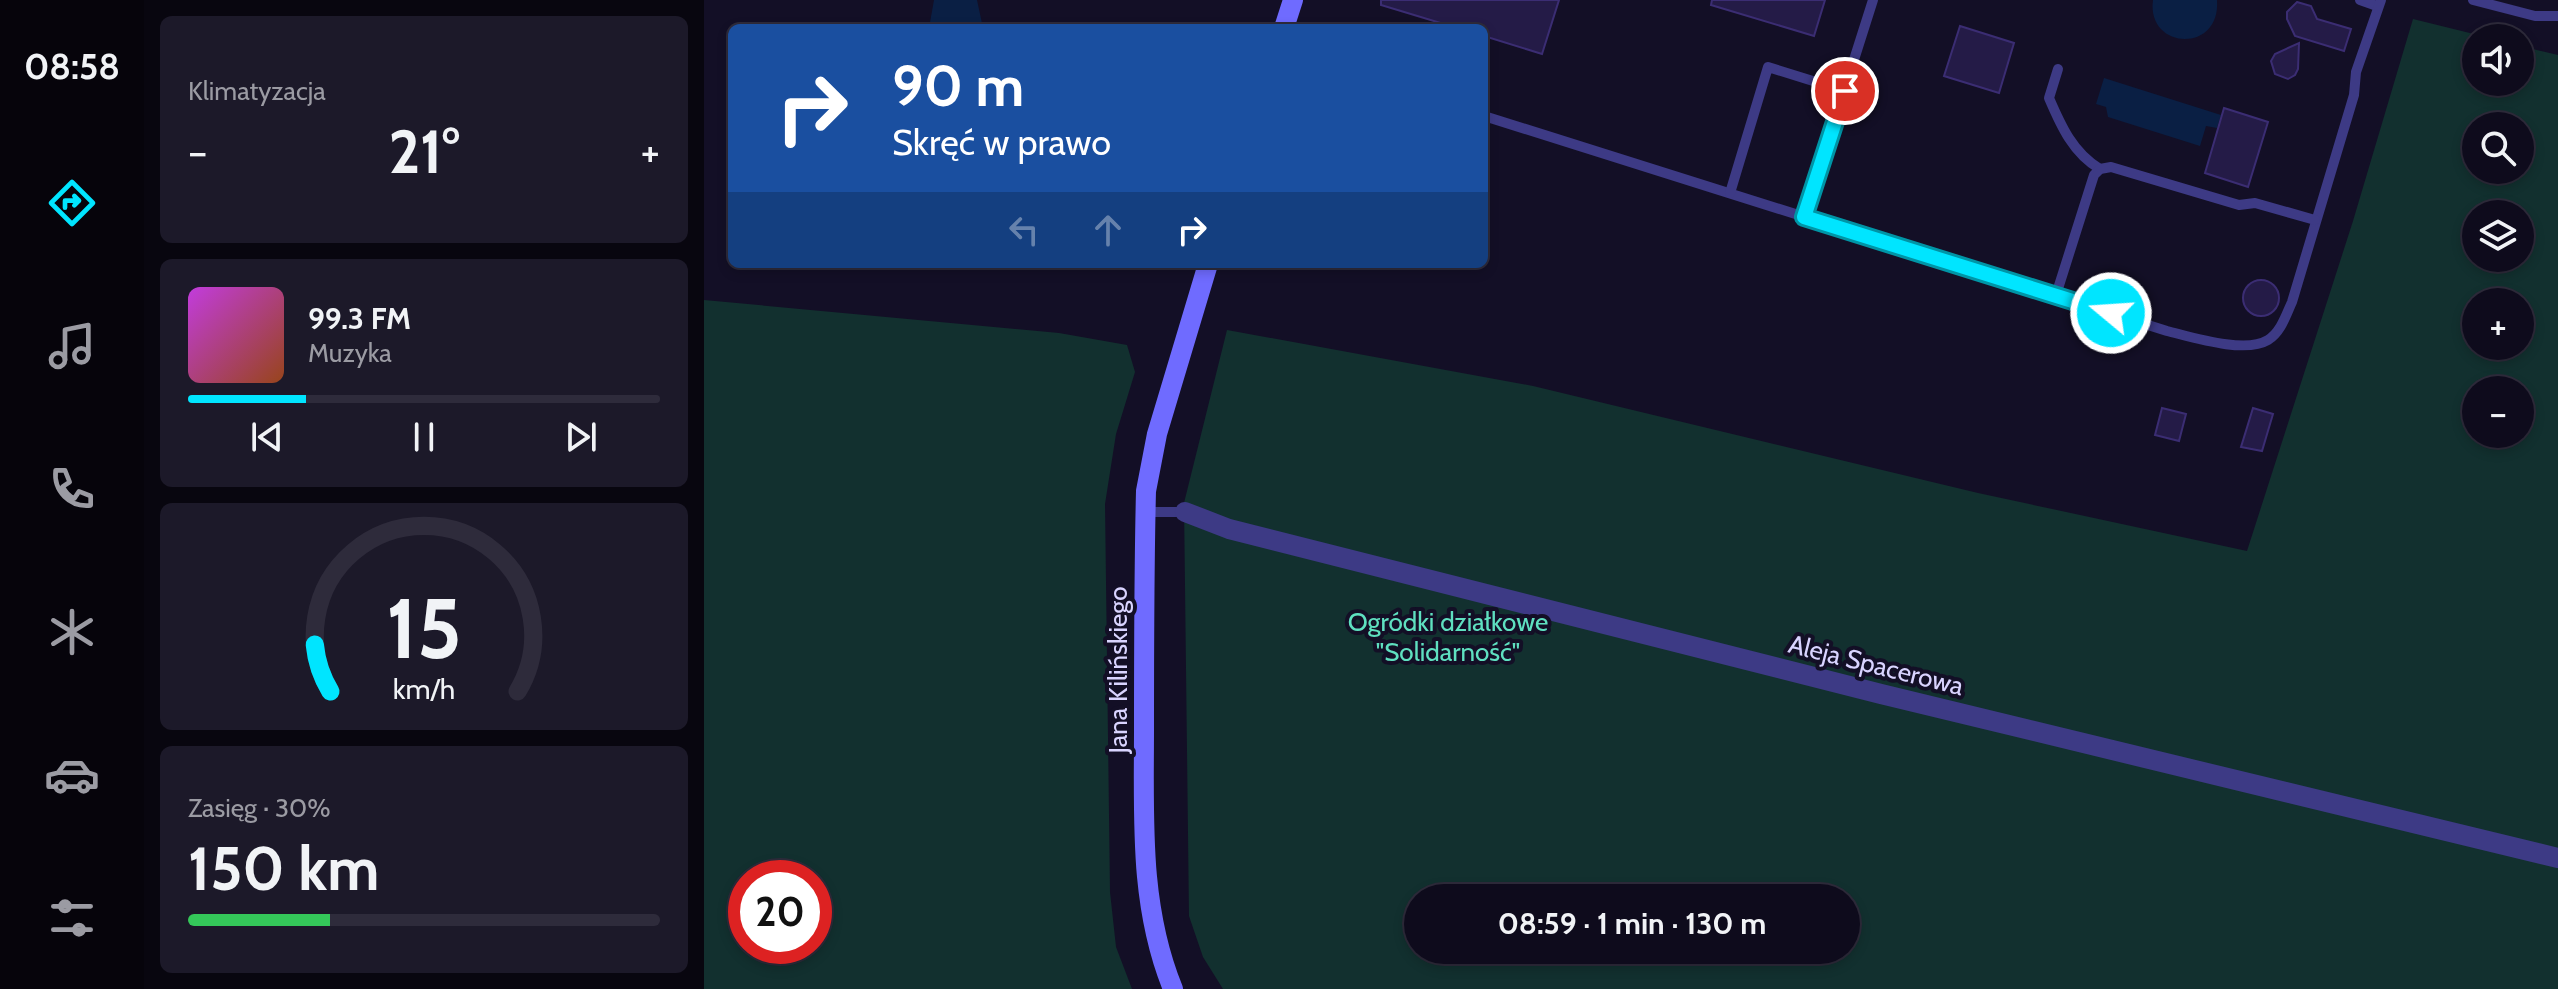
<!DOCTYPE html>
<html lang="pl">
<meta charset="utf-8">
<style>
:root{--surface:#0e0b1c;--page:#1c1929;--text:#f1f3f6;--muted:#9b9ba3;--line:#2e2b3b;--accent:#00e5ff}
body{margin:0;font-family:Cabin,sans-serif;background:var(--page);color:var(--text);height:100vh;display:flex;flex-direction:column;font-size:30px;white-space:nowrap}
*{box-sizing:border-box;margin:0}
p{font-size:26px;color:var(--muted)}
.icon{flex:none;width:44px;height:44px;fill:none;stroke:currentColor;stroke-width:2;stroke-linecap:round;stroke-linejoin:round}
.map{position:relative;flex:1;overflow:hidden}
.side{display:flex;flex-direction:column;gap:16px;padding:16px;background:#08060f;width:560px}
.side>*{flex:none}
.guide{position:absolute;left:24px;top:24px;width:760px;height:244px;border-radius:12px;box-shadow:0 4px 12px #0003,0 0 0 2px var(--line);background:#1a4fa0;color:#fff;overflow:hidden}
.controls{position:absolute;left:1758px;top:24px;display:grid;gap:16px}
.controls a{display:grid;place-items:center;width:72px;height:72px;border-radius:50%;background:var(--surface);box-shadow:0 4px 12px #0003,0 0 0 2px var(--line);font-size:40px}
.speed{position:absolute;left:24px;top:860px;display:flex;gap:16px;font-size:40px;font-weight:700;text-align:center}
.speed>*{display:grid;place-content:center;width:104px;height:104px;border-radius:50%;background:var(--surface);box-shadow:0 4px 12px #0003,0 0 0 2px var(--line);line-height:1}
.speed .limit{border:12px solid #d22;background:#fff;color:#111}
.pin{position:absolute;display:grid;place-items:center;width:68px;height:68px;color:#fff;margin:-34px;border:4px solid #fff;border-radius:50%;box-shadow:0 2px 8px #0007}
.me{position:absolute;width:88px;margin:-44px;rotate:288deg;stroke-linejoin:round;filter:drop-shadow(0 0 6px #0008)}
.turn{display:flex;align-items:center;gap:28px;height:168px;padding:0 32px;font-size:36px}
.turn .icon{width:104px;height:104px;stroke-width:2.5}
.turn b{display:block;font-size:56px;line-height:68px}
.lanes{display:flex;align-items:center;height:76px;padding:0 32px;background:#0003;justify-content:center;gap:40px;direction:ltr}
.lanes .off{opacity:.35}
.big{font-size:60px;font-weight:700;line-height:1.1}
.side .widget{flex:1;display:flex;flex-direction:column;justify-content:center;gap:12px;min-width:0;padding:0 28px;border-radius:12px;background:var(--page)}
.side .dial{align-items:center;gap:0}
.dial svg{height:208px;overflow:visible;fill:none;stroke:var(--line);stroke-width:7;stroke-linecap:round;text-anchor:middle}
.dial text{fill:var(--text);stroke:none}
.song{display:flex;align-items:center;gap:24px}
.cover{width:96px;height:96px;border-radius:12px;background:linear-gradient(135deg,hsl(290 70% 55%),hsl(20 70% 35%))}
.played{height:8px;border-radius:4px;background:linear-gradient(90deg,var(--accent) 25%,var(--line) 25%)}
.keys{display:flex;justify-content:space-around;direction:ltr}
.heat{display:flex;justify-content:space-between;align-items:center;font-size:44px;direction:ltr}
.charge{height:12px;border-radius:6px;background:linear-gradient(90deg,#34c759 30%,var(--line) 0)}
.trip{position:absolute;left:700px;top:884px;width:456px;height:80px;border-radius:40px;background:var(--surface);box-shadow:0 4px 12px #0003,0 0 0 2px var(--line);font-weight:700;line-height:80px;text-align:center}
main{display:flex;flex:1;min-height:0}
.dock{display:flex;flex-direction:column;width:144px;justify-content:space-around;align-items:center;background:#06040b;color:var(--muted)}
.dock .icon{width:56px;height:56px}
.dock .selected{color:var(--accent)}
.dock b{font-size:36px;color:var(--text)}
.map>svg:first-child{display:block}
.green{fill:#12302f;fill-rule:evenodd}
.water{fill:#0a1f44}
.building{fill:#241b47;stroke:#3b2d73;stroke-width:2}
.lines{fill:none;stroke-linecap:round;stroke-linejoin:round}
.lane{stroke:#3d3a85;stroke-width:10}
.street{stroke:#3d3a85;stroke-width:20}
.secondary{stroke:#6f6bff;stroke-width:20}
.route-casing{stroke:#0095a6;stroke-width:20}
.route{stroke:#00e5ff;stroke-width:14}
.labels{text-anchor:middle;stroke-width:8;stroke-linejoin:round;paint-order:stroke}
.park-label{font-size:26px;fill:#5fe0c0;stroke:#130f26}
.street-label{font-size:26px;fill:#d9d4ff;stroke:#130f26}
</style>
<main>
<nav class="dock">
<b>08:58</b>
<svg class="icon selected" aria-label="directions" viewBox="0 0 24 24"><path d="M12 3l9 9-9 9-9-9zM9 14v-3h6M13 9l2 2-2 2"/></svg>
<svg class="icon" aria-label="music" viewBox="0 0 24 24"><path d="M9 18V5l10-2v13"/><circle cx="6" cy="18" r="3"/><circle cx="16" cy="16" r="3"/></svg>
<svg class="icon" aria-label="phone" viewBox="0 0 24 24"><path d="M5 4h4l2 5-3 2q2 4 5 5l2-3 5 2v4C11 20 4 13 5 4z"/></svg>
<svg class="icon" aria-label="climate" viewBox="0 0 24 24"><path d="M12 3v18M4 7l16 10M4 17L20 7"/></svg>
<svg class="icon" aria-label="car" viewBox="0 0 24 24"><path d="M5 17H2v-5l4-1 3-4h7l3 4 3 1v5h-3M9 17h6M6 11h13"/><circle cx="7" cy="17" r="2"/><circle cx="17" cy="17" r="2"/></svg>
<svg class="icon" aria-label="filters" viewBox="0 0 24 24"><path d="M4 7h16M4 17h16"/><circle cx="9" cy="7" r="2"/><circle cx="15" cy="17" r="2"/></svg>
</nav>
<section class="side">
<div class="widget"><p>Klimatyzacja</p>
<div class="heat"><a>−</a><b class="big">21°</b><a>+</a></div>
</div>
<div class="widget">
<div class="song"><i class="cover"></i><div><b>99.3 FM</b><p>Muzyka</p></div></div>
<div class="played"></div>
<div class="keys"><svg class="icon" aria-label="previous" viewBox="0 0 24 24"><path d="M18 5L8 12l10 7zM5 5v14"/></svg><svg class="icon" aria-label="pause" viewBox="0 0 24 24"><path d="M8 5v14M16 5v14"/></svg><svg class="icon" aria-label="next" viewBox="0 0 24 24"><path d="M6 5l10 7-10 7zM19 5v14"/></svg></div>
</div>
<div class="widget dial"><svg viewBox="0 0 100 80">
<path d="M14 69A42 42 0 1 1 86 69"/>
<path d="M14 69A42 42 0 0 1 8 51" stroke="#00e5ff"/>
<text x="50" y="56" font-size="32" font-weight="700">15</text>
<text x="50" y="72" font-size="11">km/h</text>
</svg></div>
<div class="widget"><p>Zasięg · 30%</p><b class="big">150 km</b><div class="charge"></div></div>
</section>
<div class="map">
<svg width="1854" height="989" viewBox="0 0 1854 989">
<rect width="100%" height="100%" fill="#130f26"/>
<g class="green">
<path d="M 1709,19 L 1786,38 L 1772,38 L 1772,82 L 1816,82 L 1816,46 L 1854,55 L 1854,989 L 519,989 L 499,957 L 485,916 L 480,503 L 523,330 L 829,386 L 1274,493 L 1543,551 L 1649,221 ZM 1772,126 L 1816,126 L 1816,170 L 1772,170 ZM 1772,214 L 1816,214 L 1816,258 L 1772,258 ZM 1772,302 L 1816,302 L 1816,346 L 1772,346 ZM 1772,390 L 1816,390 L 1816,434 L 1772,434 ZM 714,898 L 1142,898 L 1142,950 L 714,950 Z"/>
<path d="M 0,300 L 355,333 L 423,345 L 431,372 L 412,434 L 401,504 L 406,892 L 412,947 L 428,989 L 0,989 ZM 42,878 L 110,878 L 110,946 L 42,946 Z"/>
</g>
<g class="water">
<polygon points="230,0 273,0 279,28 225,28"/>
<path d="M 1449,0 L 1513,0 C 1517,54 1442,50 1449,0 Z"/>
<polygon points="1400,78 1517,115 1513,128 1502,126 1496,146 1404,117 1402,107 1392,104"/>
</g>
<g class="building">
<polygon points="677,0 855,0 838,54 780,36 780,28 753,28 677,5"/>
<polygon points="1008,0 1121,0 1110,36 1007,5"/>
<polygon points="1593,2 1607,6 1613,19 1647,29 1640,51 1591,36 1583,19 1583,12"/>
<polygon points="1256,26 1310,43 1295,93 1240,76"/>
<polygon points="1595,43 1594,69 1591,75 1584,79 1571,74 1567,61 1571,54"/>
<polygon points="1520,108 1564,122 1544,187 1501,173"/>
<circle cx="1557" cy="298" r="18"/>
<polygon points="1458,408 1482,414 1475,441 1451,435"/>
<polygon points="1549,408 1569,414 1558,451 1537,447"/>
</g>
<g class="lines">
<g class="lane">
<polyline points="1656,0 1673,6"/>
<polyline points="1769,0 1831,16 1854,16"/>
<path d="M 1354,69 L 1345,98 C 1357,126 1369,153 1396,169"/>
<path d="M 780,116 L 1463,331 C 1488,337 1541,354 1564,340 C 1577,332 1582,315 1588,302 L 1650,95 L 1652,72 L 1677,0"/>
<polyline points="1026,193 1064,67 1141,91"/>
<polyline points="1100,217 1169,0"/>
<polyline points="1352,295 1390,175 1396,169 1407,167 1535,205 1551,203 1611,220"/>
<polyline points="442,512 481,512"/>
</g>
<polyline class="street" points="481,512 525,529 1177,694 1854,858"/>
<g class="secondary">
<polyline points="580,28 589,0"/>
<path d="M 469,989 C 435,906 440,818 440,730 C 440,650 440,570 442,491 L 453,434 L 504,264"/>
</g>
</g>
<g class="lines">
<g class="route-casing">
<polyline id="route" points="1141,91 1100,217 1407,313"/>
</g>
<use href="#route" class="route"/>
</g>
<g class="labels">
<g class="park-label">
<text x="744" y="631">Ogródki działkowe<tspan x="744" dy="30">"Solidarność"</tspan></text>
</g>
<g class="street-label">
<text transform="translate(1172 665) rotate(14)" y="9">Aleja Spacerowa</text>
<text transform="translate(414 670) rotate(-90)" y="9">Jana Kilińskiego</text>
</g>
</g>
</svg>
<div class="controls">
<a><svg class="icon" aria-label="sound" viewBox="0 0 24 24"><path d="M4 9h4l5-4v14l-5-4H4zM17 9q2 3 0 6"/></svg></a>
<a><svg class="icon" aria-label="search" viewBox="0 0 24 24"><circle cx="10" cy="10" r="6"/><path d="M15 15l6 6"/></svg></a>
<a><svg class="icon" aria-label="layers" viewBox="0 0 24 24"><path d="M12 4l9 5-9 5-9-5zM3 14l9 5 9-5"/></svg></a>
<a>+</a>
<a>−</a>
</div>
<div class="speed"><div class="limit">20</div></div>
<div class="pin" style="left:1141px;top:91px;background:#d93025"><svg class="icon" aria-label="arrive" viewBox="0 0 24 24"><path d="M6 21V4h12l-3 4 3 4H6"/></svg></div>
<svg class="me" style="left:1407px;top:313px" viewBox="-20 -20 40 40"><circle r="17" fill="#00e5ff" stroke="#fff" stroke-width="3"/><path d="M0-11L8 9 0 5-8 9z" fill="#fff"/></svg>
<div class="trip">08:59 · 1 min · 130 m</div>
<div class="guide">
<div class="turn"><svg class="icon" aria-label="right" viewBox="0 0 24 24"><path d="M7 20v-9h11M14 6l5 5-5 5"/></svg><div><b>90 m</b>Skręć w prawo</div></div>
<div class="lanes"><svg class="icon off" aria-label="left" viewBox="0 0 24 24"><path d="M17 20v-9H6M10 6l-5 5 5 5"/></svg><svg class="icon off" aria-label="ahead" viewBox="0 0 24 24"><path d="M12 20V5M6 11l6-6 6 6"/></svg><svg class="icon" aria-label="right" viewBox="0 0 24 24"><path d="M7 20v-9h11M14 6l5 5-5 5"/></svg></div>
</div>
</div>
</main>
